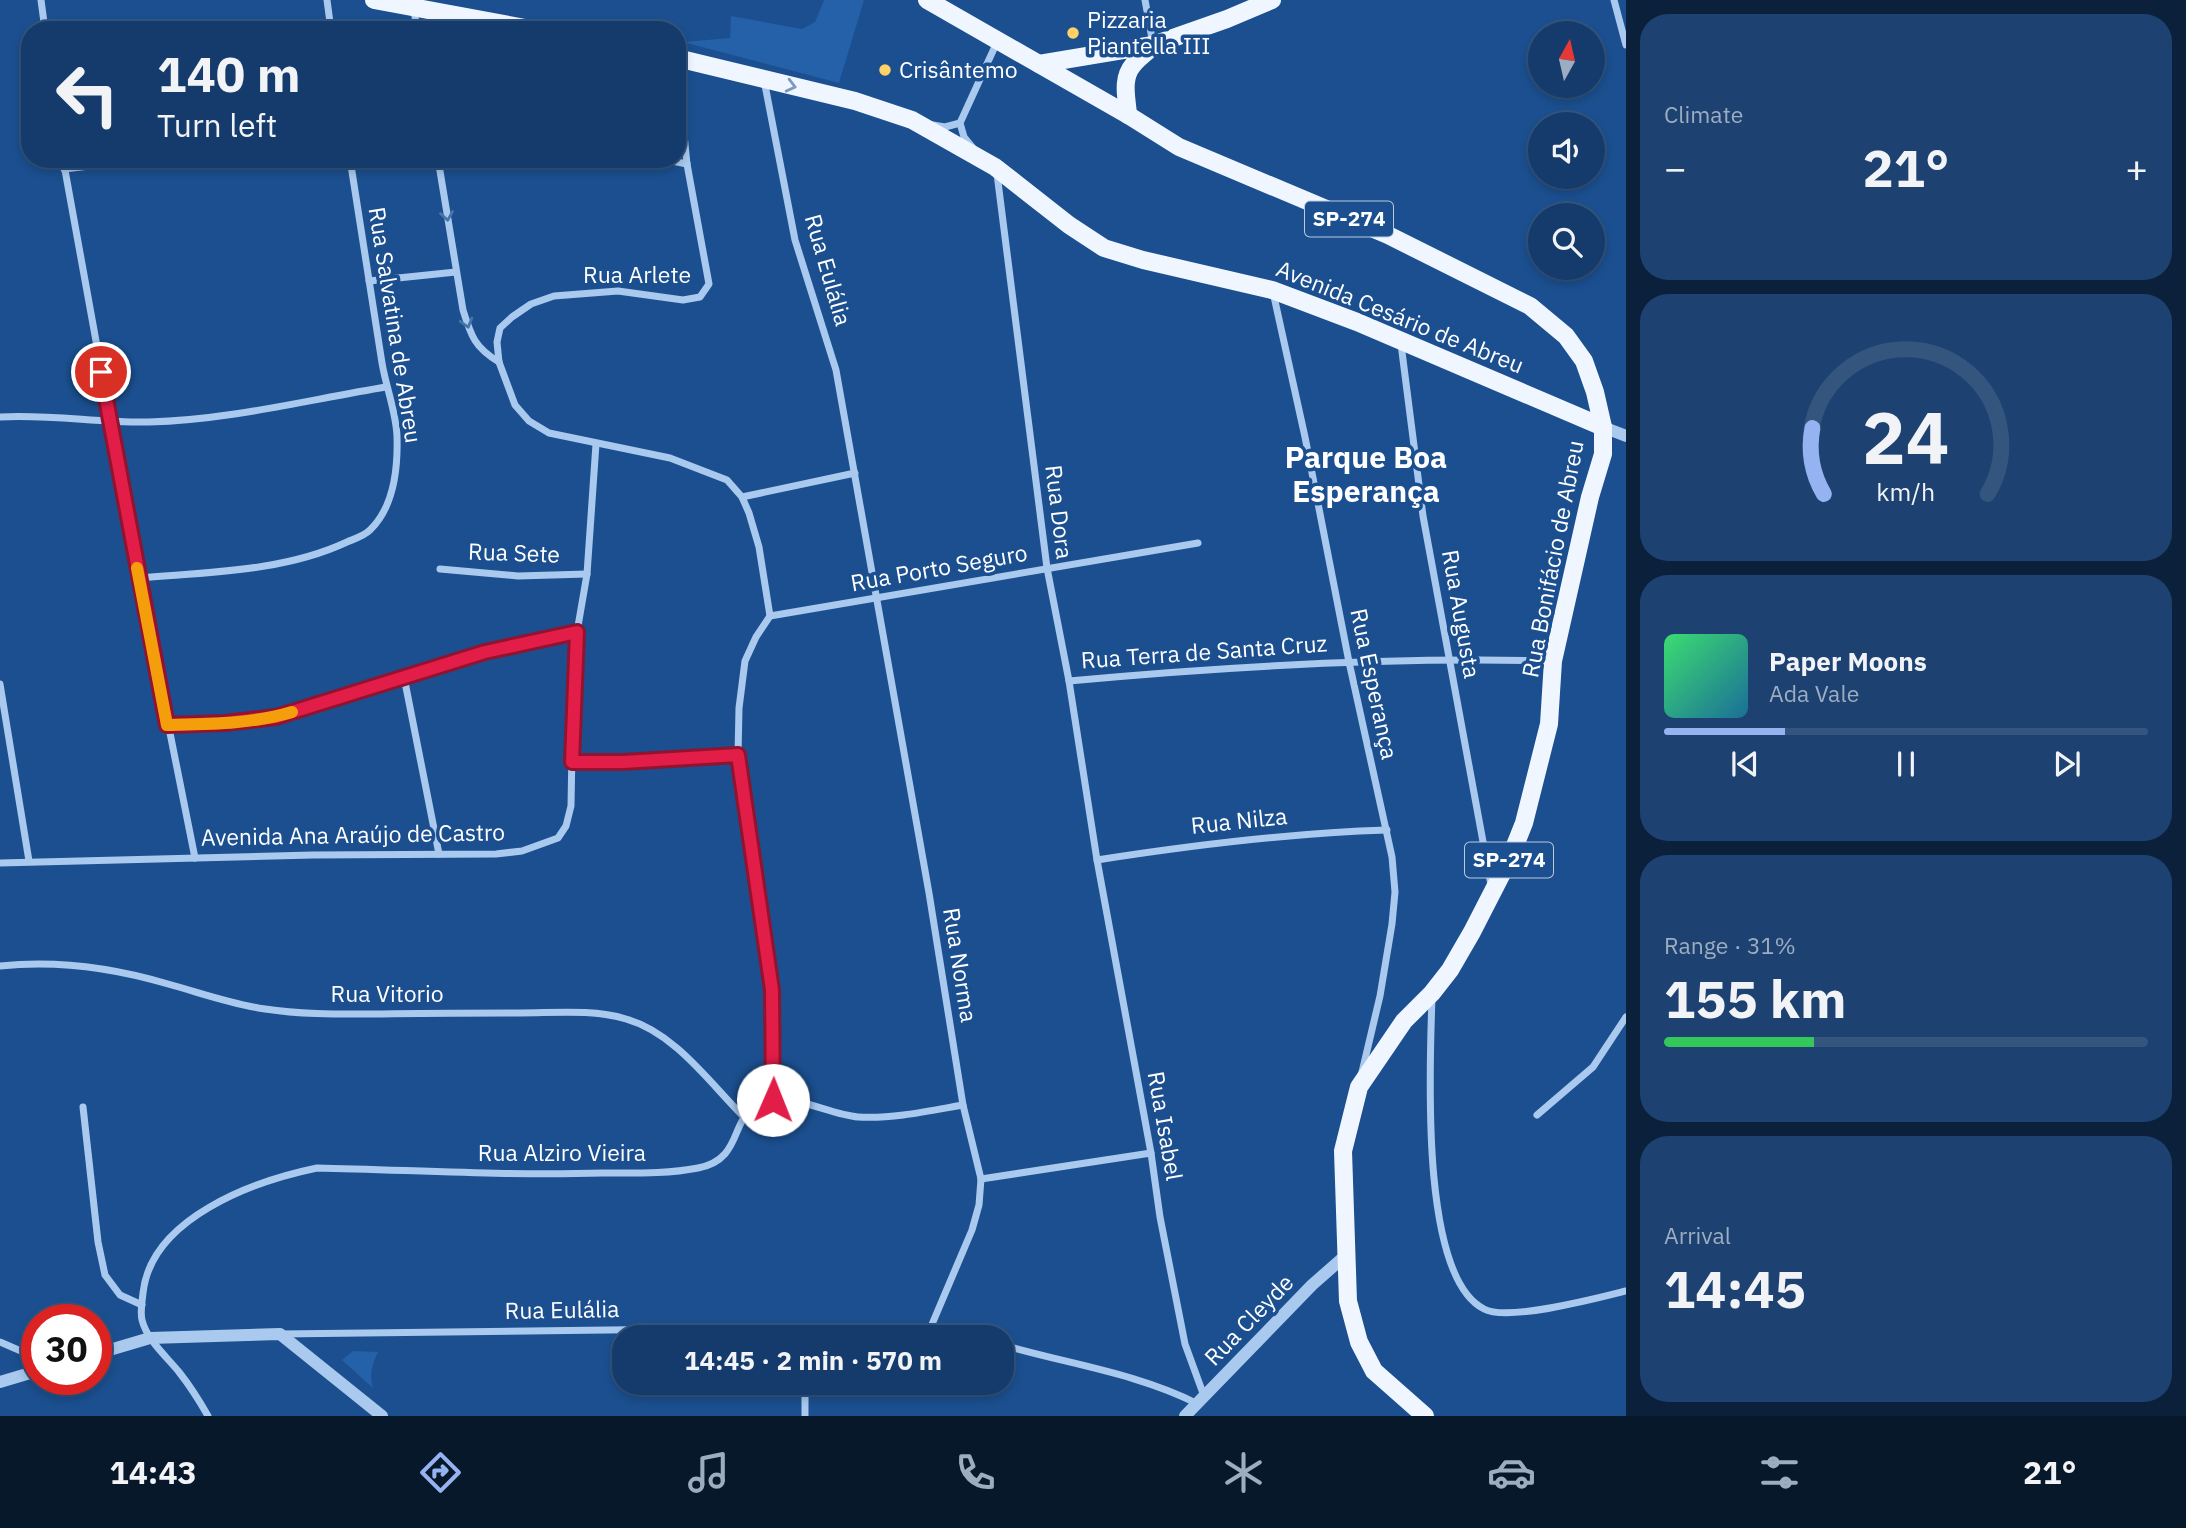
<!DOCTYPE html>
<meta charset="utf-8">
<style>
:root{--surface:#143b6b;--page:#1d4271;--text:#f1f3f6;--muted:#9dadc1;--line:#33557e;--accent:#95b2f1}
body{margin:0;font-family:"IBM Plex Sans",sans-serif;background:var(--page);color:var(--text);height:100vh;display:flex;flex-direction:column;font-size:26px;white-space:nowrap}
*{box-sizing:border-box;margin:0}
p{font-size:23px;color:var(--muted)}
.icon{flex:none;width:38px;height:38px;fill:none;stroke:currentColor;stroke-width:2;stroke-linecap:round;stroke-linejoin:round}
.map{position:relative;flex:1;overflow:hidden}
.sheet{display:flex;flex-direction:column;gap:14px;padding:14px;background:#0b203b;width:560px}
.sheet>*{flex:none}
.guide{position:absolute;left:21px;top:21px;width:665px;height:147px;border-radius:28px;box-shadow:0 4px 10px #0003,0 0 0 2px var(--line);background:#143b6b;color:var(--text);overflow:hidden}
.needle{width:46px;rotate:8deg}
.buttons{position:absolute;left:1528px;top:21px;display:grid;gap:14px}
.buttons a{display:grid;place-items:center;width:77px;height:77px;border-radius:50%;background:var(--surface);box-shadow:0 4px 10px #0003,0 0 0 2px var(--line);font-size:35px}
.speed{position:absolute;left:21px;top:1304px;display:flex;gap:14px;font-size:35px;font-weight:700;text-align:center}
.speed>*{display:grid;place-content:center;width:91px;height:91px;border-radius:50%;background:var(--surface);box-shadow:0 4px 10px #0003,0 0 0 2px var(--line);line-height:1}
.speed .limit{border:10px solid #d22;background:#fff;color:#111}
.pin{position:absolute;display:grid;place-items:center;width:60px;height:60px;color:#fff;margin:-30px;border:4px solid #fff;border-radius:50%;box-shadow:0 2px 7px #0007}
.me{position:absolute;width:77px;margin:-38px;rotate:1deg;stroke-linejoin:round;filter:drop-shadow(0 0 5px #0008)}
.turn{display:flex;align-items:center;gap:24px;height:147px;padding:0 21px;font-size:32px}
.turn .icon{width:91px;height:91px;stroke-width:2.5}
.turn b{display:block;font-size:49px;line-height:60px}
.big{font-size:52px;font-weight:800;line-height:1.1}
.sheet .widget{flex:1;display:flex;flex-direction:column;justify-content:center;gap:10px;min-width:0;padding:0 24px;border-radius:28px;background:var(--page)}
.sheet .dial{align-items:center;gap:0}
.dial svg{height:182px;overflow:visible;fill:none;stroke:var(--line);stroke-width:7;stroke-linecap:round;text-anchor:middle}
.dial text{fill:var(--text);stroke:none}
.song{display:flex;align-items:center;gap:21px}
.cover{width:84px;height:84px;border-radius:10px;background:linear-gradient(135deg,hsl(140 70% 55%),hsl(200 70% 35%))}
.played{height:7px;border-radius:4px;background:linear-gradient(90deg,var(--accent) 25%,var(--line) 25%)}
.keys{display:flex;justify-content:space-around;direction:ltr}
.heat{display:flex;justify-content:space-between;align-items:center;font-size:38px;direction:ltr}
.charge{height:10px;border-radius:5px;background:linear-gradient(90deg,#34c759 31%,var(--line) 0)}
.trip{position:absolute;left:612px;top:1325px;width:402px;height:70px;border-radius:28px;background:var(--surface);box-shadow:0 4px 10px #0003,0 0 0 2px var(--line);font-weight:800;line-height:70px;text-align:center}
.tab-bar{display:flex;height:112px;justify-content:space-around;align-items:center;background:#08182b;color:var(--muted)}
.tab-bar .icon{width:49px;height:49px}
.tab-bar .current{color:var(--accent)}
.tab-bar b{font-size:32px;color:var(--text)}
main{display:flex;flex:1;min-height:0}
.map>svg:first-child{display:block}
.green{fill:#2461a8}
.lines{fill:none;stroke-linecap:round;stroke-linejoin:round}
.minor{stroke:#a9c9ee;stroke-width:7}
.tertiary{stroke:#a9c9ee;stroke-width:12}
.primary{stroke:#f0f6ff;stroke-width:18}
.oneway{stroke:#7b9ac1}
.oneway2{stroke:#4674ac}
.route-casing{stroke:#92132f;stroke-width:18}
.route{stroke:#e11d48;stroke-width:12}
.slow{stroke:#f59e0b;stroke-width:12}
.poi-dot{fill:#ffd166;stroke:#1b4f8f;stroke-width:2.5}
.labels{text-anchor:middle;stroke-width:7;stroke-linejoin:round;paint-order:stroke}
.shield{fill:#1b4f8f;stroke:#bbcadd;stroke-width:2}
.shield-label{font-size:21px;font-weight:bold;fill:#fff}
.poi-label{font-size:23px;fill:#fff;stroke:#1b4f8f;text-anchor:start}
.street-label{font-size:23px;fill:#fff;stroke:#1b4f8f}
.district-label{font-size:30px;font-weight:bold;fill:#fff;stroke:#1b4f8f}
</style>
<main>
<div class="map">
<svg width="1626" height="1416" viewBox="0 0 1626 1416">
<rect width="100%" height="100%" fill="#1b4f8f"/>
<g class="green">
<polygon points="824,0 864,0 839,83 683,42 730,38 731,16 802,29 815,22"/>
<path d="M 353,1351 L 378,1352 C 372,1365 369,1374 373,1388 L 342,1360 Z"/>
</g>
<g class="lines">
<g class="minor">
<polyline points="41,0 45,30"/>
<polyline points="327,0 331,30"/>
<polyline points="1145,0 1153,44"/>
<polyline points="1614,0 1626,45"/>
<polyline points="414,10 417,30"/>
<polyline points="677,65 687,164 709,284 700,297 683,300 618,291 554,296 531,304 512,317 500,328 497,342 499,362 515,405 529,421 549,433 670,458 727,480 742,497 749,513 759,547 770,616 756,637 745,661 739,708 738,755 772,990 773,1100"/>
<polyline points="764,80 795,240 836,370 929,893 963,1105 981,1179 979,1205 972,1230 930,1329"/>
<polyline points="933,125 945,127 960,123"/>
<polyline points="973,148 964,137 960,123 997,42"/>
<polyline points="63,159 139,578 195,858"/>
<path d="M 438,159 L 463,310 C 471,336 475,348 499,362"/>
<polyline points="662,159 687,164"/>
<polyline points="64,169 150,159"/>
<polyline points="997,174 1047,568 1069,681 1097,860 1151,1153 1160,1217 1185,1344 1204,1396"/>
<polyline points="369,281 456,272"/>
<polyline points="1273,292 1305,437 1349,662 1392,857 1395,892 1392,924 1380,996 1362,1072"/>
<polyline points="1401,344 1423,516 1491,885"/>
<path d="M 0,417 C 50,414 99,423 149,422 C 229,420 307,400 386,387"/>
<polyline points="742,497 855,473"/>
<polyline points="440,569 518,576 587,574"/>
<path d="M 139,578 C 207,572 283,572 347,542 C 354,539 364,536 370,530 C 394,507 398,468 397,436 C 396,412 386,387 382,363 C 371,295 361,227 350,159"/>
<polyline points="770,616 1198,543"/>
<polyline points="404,677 439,854"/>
<path d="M 1069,681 C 1230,666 1391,657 1553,661"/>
<polyline points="0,684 29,861"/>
<polyline points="168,725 224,723 276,717 485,652 577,632"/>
<polyline points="572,762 623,762 738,755"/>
<path d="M 1097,860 C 1193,845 1289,833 1387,830"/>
<polyline points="0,863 313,855 496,854 522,851 558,838 566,826 571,806 573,694 577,632 587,574 596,444"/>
<path d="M 0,966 C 56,960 114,968 168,984 C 201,993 231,1004 265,1009 C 304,1015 343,1014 382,1014 C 428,1013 474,1013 520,1013 C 554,1013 593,1009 626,1019 C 675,1033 709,1082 743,1116"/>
<path d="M 1432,997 C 1430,1063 1419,1276 1484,1309 C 1508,1322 1598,1298 1626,1291"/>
<polyline points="83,1107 98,1242 105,1275 120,1295 142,1305"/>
<polyline points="1537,1115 1593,1067 1626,1017"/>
<polyline points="981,1179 1151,1153"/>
<polyline points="280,1334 688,1329 930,1329 973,1337"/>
<polyline points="0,1342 37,1358"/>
<path d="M 1003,1345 C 1068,1364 1137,1373 1198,1404"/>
<polyline points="805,1382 805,1416"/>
<path d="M 208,1416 C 199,1400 190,1386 179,1372 C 166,1356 147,1340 142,1320 C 140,1312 142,1302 143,1293 C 151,1218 254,1181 317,1168 C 413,1170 508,1176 603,1173 C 635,1173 668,1174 698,1168 C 749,1158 725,1109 770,1100 C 797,1095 831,1115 858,1117 C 893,1119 929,1111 963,1105"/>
</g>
<g class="tertiary">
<polyline points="1603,427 1626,436"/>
<polyline points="96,1354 150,1338 280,1334 382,1416"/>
<polyline points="0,1382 37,1371"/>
<polyline points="1185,1416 1312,1285 1345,1256"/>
</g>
<g class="primary">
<polyline points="374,0 536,30"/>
<polyline points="927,0 1128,115 1179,147 1388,235 1530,306 1566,336 1584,361 1595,392 1603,427 1603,454 1590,497 1553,661 1549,724 1524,823 1510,858 1472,932 1450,970 1432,993 1404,1021 1359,1087 1343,1151 1348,1301 1359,1342 1374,1371 1425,1416"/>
<polyline points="677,58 855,101 912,120 995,167 1069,225 1104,248 1143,260 1272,290 1357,322 1603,427"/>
<polyline points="1039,64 1153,45 1227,19 1272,0"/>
<path d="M 1128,115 C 1127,99 1121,79 1133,65 C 1138,58 1147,53 1153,45"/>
</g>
</g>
<defs><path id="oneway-chevron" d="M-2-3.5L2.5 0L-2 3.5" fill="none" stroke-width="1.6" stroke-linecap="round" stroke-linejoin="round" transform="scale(1.75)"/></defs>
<use class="oneway" href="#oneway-chevron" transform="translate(791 86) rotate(14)"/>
<g class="oneway2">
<use href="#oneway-chevron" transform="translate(447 216) rotate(81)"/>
<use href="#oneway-chevron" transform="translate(467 323) rotate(74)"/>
</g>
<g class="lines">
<g class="route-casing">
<polyline id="route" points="101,372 167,725 225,723 276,717 485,652 577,632 572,762 623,762 738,755 772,990 773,1100"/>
</g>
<use href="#route" class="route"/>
<path class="slow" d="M 137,568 L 167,725 C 209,724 252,724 292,712"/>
</g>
<g class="poi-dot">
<circle cx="1073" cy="33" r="7"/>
<circle cx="885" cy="70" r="7"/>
</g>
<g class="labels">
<g class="shield">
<rect x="1305" y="201.5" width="88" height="35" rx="5"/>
<rect x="1465" y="842.5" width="88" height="35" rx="5"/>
</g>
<g class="shield-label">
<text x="1349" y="226">SP-274</text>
<text x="1509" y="867">SP-274</text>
</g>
<g class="poi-label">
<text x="1087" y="28">Pizzaria<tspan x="1087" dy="26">Piantella III</tspan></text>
<text x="899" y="78">Crisântemo</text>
</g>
<g class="street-label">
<text transform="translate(828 270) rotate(74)" y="8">Rua Eulália</text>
<text x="637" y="283">Rua Arlete</text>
<text transform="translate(1400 317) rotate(22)" y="8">Avenida Cesário de Abreu</text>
<text transform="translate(395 325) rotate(81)" y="8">Rua Salvatina de Abreu</text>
<text transform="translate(1059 512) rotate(83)" y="8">Rua Dora</text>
<text transform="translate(514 553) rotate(2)" y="8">Rua Sete</text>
<text transform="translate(1553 559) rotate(-79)" y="8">Rua Bonifácio de Abreu</text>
<text transform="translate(939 568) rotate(-10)" y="8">Rua Porto Seguro</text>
<text transform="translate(1461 614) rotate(80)" y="8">Rua Augusta</text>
<text transform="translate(1204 652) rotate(-4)" y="8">Rua Terra de Santa Cruz</text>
<text transform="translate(1374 684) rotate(78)" y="8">Rua Esperança</text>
<text transform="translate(1239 821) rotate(-6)" y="8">Rua Nilza</text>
<text transform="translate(353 835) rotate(-1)" y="8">Avenida Ana Araújo de Castro</text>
<text transform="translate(960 965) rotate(81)" y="8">Rua Norma</text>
<text x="387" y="1002">Rua Vitorio</text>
<text transform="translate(1165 1126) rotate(80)" y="8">Rua Isabel</text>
<text x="562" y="1161">Rua Alziro Vieira</text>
<text transform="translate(562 1310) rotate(-1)" y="8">Rua Eulália</text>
<text transform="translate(1249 1320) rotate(-46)" y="8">Rua Cleyde</text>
</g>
<g class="district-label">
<text x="1366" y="468">Parque Boa<tspan x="1366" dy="34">Esperança</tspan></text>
</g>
</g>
</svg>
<div class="buttons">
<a><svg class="needle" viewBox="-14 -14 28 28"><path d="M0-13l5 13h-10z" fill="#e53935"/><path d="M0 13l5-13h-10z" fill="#9dadc1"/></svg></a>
<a><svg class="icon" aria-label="sound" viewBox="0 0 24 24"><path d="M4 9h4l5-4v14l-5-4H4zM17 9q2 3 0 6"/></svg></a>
<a><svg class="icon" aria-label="search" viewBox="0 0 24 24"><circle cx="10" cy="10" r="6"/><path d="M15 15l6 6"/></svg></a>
</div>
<div class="speed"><div class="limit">30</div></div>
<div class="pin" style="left:101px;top:372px;background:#d93025"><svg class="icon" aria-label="arrive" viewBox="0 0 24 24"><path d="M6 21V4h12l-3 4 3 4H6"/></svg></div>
<svg class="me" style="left:773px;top:1100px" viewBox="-20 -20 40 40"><circle r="19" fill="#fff"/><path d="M0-13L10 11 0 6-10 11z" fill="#e11d48"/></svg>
<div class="trip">14:45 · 2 min · 570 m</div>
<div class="guide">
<div class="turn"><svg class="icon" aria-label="left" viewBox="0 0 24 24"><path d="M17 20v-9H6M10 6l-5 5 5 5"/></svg><div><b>140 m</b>Turn left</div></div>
</div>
</div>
<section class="sheet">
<div class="widget"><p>Climate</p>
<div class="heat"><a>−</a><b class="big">21°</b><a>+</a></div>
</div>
<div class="widget dial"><svg viewBox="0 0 100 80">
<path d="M14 69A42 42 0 1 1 86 69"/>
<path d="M14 69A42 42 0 0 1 9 40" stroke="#95b2f1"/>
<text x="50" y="56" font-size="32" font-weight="700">24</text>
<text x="50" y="72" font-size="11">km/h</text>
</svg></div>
<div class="widget">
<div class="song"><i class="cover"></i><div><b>Paper Moons</b><p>Ada Vale</p></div></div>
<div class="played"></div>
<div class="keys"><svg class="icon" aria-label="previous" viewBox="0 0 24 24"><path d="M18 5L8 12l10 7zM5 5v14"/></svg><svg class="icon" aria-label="pause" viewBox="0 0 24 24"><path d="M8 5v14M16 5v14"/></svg><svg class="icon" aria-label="next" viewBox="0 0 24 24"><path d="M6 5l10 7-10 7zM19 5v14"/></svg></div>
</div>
<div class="widget"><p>Range · 31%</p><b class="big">155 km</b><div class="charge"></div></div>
<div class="widget"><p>Arrival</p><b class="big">14:45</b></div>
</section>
</main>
<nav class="tab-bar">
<b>14:43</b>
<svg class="icon current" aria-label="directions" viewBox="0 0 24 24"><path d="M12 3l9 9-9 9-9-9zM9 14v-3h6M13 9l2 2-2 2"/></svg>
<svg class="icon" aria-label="music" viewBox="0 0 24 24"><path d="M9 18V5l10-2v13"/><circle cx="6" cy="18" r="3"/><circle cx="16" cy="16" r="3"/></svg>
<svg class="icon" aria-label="phone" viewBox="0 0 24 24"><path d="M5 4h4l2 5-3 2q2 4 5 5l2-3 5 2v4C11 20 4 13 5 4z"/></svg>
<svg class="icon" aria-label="climate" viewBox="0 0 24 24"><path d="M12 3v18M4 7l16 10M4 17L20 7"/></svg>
<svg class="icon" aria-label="car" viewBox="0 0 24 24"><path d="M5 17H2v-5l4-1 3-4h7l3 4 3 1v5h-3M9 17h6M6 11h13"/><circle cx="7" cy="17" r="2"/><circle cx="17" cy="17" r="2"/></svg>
<svg class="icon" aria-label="filters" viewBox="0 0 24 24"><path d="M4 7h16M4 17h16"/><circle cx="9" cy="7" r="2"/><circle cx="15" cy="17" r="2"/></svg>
<b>21°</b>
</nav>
